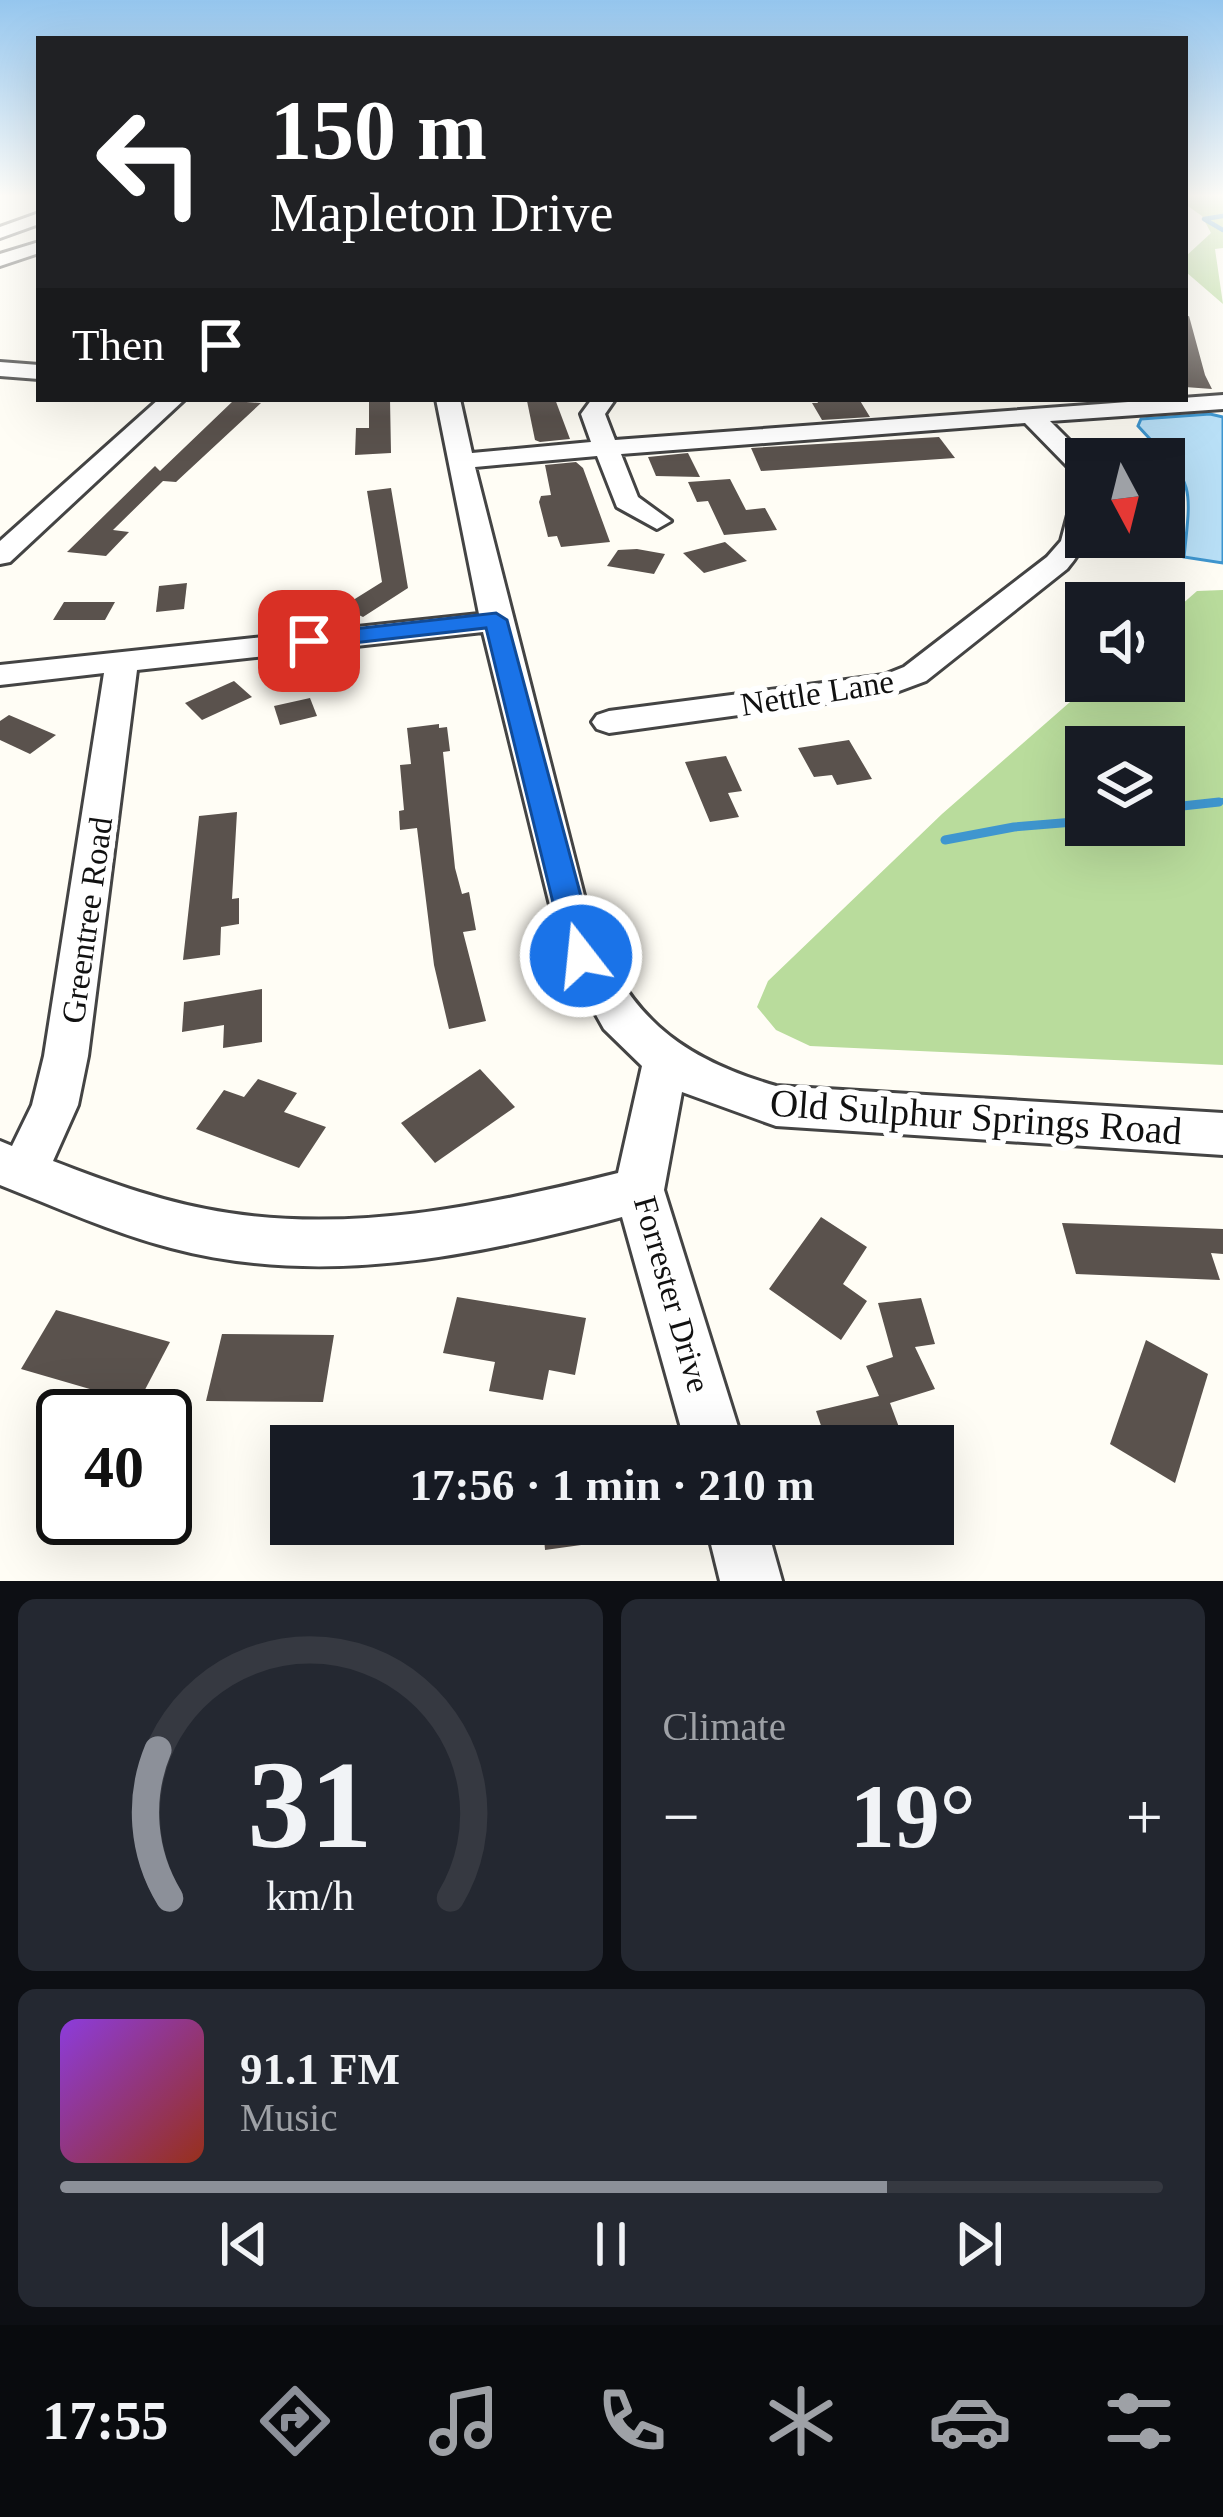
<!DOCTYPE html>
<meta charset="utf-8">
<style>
:root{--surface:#171b24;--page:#242831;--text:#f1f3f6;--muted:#9ea1a6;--line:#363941;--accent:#8c9099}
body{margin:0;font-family:"Times New Roman",serif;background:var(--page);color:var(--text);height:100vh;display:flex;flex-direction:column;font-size:45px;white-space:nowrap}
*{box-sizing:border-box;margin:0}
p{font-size:39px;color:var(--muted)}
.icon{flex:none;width:66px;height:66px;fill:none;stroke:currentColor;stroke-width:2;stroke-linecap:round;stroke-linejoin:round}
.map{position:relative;height:1581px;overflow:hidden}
.panel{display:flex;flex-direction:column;gap:18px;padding:18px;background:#0d0f14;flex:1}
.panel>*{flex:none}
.banner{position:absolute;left:36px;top:36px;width:1152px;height:366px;border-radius:0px;box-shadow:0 12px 48px #0002;background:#202124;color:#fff;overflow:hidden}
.needle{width:78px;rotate:173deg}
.buttons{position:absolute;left:1065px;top:438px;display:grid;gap:24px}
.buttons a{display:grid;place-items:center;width:120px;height:120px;border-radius:0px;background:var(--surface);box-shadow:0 12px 48px #0002;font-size:60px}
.speed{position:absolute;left:36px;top:1389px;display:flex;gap:24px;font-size:60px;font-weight:700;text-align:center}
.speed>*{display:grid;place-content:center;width:156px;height:156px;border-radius:50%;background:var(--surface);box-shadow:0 12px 48px #0002;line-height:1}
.speed .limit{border:6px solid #111;border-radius:18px;background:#fff;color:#111}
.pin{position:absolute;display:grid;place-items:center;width:102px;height:102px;color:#fff;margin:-51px;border-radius:24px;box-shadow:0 6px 18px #0006}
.me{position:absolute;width:132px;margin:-66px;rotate:344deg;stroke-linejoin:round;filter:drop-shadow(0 0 9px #0008)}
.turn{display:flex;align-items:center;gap:42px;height:252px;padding:0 36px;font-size:54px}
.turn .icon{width:156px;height:156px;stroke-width:2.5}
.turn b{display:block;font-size:84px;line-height:102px}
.then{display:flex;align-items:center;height:114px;padding:0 36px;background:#0003;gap:24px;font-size:45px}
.big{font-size:90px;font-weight:600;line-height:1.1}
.panel .widget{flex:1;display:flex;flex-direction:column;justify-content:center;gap:18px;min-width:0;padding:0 42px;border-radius:18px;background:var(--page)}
.panel .dial{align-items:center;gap:0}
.dial svg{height:312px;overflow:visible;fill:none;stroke:var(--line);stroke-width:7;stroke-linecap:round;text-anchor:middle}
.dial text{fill:var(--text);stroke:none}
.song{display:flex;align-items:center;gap:36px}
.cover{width:144px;height:144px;border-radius:18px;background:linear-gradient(135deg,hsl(270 70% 55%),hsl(10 70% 35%))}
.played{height:12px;border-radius:6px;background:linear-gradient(90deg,var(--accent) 75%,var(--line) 75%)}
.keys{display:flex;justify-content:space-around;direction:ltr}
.heat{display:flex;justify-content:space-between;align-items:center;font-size:66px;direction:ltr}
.panel .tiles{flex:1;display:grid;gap:18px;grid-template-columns:1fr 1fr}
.widget:last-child{grid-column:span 2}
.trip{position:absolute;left:270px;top:1425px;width:684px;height:120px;border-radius:0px;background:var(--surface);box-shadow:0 12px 48px #0002;font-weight:600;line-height:120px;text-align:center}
.tab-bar{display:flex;height:192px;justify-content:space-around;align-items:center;background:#090b0e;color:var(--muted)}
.tab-bar .icon{width:84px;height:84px}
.tab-bar .active{color:var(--accent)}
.tab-bar b{font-size:54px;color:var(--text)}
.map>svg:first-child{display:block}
.forest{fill:#b9dc9c;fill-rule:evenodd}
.water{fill:#b9e0f7;stroke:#3f96cf;stroke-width:3}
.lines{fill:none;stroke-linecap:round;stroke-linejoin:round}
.stream-far2{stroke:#3f96cf;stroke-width:4.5}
.stream-far1{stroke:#3f96cf;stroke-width:6}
.stream{stroke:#3f96cf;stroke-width:9}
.building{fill:#5a524d}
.minor-casing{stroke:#444;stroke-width:6}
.minor{fill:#fff;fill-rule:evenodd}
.route{fill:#1a73e8;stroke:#114b97;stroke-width:3}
.labels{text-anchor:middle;stroke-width:12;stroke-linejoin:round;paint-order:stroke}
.street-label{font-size:33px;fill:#111;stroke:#fff}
.near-street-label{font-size:39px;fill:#111;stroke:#fff}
</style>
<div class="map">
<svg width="1223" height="1581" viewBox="0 0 1223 1581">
<rect width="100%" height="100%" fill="#fffdf5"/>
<g class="forest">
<polygon points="1185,196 1223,196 1223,248 1215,249 1223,304 1186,272 1185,257 1211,233 1202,216 1185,204"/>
<path d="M 1223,590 L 1223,1065 L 810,1046 L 776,1030 L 757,1007 L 768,981 L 942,814 L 1094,681 L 1164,681 L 1164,620 L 1197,591 ZM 1086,747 L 1164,747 L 1164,825 L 1086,825 Z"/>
</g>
<path class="water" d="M 1210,414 L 1223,417 L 1223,563 L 1184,557 C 1193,476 1192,485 1138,426 L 1141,419 Z"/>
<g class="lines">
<polyline class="stream-far2" points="1223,216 1204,219 1223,230"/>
<polyline class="stream-far1" points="1193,805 1223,801"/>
<g class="stream">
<polyline points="1164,808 1219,802"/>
<polyline points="945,840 1014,827 1086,821"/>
</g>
</g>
<g class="building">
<polygon points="1189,316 1205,375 1212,389 1185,387 1185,317"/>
<polygon points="369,399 390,399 391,453 355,455 356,428 369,428"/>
<polygon points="555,399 570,439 540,442 535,440 527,401"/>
<polygon points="816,399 859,399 870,417 822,420 812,403 818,403"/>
<polygon points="233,401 261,403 176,482 163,481 113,530 129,532 106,556 67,552 155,466 160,471"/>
<polygon points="939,437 955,458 761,471 751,448"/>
<polygon points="688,453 700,477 656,476 648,457"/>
<polygon points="576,462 583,468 610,542 561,547 557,536 548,537 539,502 541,496 551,495 545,465"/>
<polygon points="730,479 746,510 765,508 777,530 724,535 708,501 697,502 688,482"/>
<polygon points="391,488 408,588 363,617 342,607 382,582 367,491"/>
<polygon points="725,542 747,561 704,573 683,553"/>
<polygon points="637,549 665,554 654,574 607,566 618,550"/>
<polygon points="187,583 184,609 156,612 159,586"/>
<polygon points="64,602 115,602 105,620 53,620"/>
<polygon points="234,681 252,697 202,720 185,703"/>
<polygon points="310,698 317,716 280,725 274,706"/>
<polygon points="9,715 56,735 30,754 0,740 0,721"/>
<polygon points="439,724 439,728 447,727 450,751 443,752 455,868 462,894 469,892 476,930 463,932 486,1021 449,1029 434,965 417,828 400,830 399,811 404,810 400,765 411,764 407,728"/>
<polygon points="849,740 872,779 837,785 832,775 814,777 798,748"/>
<polygon points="726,756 742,791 728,793 739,817 710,822 685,762"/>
<polygon points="237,812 232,899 239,898 239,924 221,927 220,955 183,960 199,816"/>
<polygon points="262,989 262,1042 223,1048 224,1025 182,1032 184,1002"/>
<polygon points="480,1069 515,1107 435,1163 401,1123"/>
<polygon points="258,1079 297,1093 284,1112 326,1127 299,1168 196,1129 224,1090 244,1097"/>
<polygon points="821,1217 867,1247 843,1284 867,1301 841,1340 769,1289"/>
<polygon points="1062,1223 1223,1229 1223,1254 1211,1253 1220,1280 1076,1274"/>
<polygon points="457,1297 586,1318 575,1375 549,1370 543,1400 489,1391 495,1362 443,1353"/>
<polygon points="921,1298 935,1344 915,1347 935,1389 890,1403 906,1446 828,1446 816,1411 879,1396 866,1366 893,1357 878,1303"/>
<polygon points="56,1310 170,1342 138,1403 21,1369"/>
<polygon points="222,1334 334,1335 323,1402 206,1401"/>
<polygon points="1146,1340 1208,1374 1175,1483 1110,1444"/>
<polygon points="543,1524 608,1524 610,1541 545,1550"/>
</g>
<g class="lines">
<g class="minor-casing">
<g id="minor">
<polygon points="39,213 39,224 0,238 0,227"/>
<polygon points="39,242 39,253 0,266 0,254"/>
<polygon points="0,362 39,365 39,379 0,376"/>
<path d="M 1223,395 L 1223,409 L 1050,421 L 1088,459 L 1086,486 L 1077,483 L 1069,468 L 1025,423 L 621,454 L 638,497 L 671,521 L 657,529 L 617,507 L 597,456 L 475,467 L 589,915 C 625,1013 676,1057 776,1086 L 1223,1113 L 1223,1155 L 776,1126 L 682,1092 L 664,1190 L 744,1446 L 686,1446 L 622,1217 C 475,1256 322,1288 171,1248 C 113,1233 56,1207 0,1185 L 0,1141 L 12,1146 L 32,1105 L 44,1056 L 104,673 L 0,685 L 0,665 L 479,614 L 436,399 L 460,399 L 472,453 L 591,442 L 581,414 L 592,399 L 614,401 L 605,414 L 615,440 ZM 483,632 L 562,954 L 604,1029 L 642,1066 L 618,1173 C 493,1204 359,1233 229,1213 C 168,1204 110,1183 53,1161 L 78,1105 L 88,1056 L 137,670 Z"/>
<polygon points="159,399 185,399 10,562 0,564 0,541"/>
<path d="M 1086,488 C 1086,529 1094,537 1067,569 L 926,681 L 891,694 L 609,733 L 597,729 L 592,722 L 597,715 L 609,711 L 884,675 L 904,667 L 1047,557 L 1061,541 L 1073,496 Z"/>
<polygon points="706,1524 766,1524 782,1581 720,1581"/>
</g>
</g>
<use href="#minor" class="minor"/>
</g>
<linearGradient id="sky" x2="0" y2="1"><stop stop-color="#95c6ee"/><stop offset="0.47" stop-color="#fffefa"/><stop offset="1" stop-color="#fffefa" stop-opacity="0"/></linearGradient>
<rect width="1223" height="417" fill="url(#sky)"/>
<polygon class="route" points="496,613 507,620 597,956 593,965 570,965 566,956 486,628 309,648 297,641 309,634"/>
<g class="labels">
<g class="street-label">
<text transform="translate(817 692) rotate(-9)" y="12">Nettle Lane</text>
<text transform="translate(86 920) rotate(-82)" y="12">Greentree Road</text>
<text transform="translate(673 1294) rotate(74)" y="12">Forrester Drive</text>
</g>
<g class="near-street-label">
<text transform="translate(976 1116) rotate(4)" y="14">Old Sulphur Springs Road</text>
</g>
</g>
</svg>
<div class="buttons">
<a><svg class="needle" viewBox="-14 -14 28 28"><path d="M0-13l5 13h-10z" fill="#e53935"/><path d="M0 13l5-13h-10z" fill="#9ea1a6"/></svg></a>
<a><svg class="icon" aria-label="sound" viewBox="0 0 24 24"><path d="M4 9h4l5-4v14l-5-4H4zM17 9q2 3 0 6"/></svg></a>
<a><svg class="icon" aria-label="layers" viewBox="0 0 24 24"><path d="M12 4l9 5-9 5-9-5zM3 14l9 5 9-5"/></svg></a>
</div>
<div class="speed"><div class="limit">40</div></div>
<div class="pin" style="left:309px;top:641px;background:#d93025"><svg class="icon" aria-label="arrive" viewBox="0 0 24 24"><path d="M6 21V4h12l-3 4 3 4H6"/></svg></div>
<svg class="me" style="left:581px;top:956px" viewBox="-20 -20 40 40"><circle r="17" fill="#1a73e8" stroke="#fff" stroke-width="3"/><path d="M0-11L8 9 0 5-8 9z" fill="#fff"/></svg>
<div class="trip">17:56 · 1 min · 210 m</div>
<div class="banner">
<div class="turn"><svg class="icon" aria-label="left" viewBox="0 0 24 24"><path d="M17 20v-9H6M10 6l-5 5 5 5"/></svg><div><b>150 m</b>Mapleton Drive</div></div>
<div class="then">Then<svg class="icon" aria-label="arrive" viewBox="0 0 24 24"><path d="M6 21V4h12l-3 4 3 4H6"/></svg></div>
</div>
</div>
<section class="panel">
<div class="tiles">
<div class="widget dial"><svg viewBox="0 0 100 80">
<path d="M14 69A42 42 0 1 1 86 69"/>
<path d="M14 69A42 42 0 0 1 11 31" stroke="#8c9099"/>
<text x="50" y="56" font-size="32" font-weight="700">31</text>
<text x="50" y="72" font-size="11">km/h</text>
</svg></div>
<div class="widget"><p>Climate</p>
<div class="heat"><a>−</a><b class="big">19°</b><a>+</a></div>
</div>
<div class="widget">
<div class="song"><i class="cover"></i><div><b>91.1 FM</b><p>Music</p></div></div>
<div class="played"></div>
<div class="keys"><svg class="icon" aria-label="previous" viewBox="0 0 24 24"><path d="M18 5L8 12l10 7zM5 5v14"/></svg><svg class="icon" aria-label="pause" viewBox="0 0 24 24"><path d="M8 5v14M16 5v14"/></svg><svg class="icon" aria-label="next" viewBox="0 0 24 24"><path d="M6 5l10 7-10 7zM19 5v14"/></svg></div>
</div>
</div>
</section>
<nav class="tab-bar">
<b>17:55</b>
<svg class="icon active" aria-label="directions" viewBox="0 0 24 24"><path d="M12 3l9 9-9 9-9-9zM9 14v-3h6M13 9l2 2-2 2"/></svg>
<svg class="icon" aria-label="music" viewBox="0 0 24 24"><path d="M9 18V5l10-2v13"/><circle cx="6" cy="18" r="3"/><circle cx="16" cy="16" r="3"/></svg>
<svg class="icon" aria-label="phone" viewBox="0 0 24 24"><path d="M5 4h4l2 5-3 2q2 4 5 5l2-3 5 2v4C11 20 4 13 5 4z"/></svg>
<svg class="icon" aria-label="climate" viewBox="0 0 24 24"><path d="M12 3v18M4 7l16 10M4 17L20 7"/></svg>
<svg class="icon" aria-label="car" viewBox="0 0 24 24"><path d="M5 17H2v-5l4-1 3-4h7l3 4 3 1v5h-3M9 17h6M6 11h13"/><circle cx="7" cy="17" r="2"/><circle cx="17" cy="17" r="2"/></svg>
<svg class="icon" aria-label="filters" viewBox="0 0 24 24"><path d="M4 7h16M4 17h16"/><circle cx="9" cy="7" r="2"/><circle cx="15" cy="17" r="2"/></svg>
</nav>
